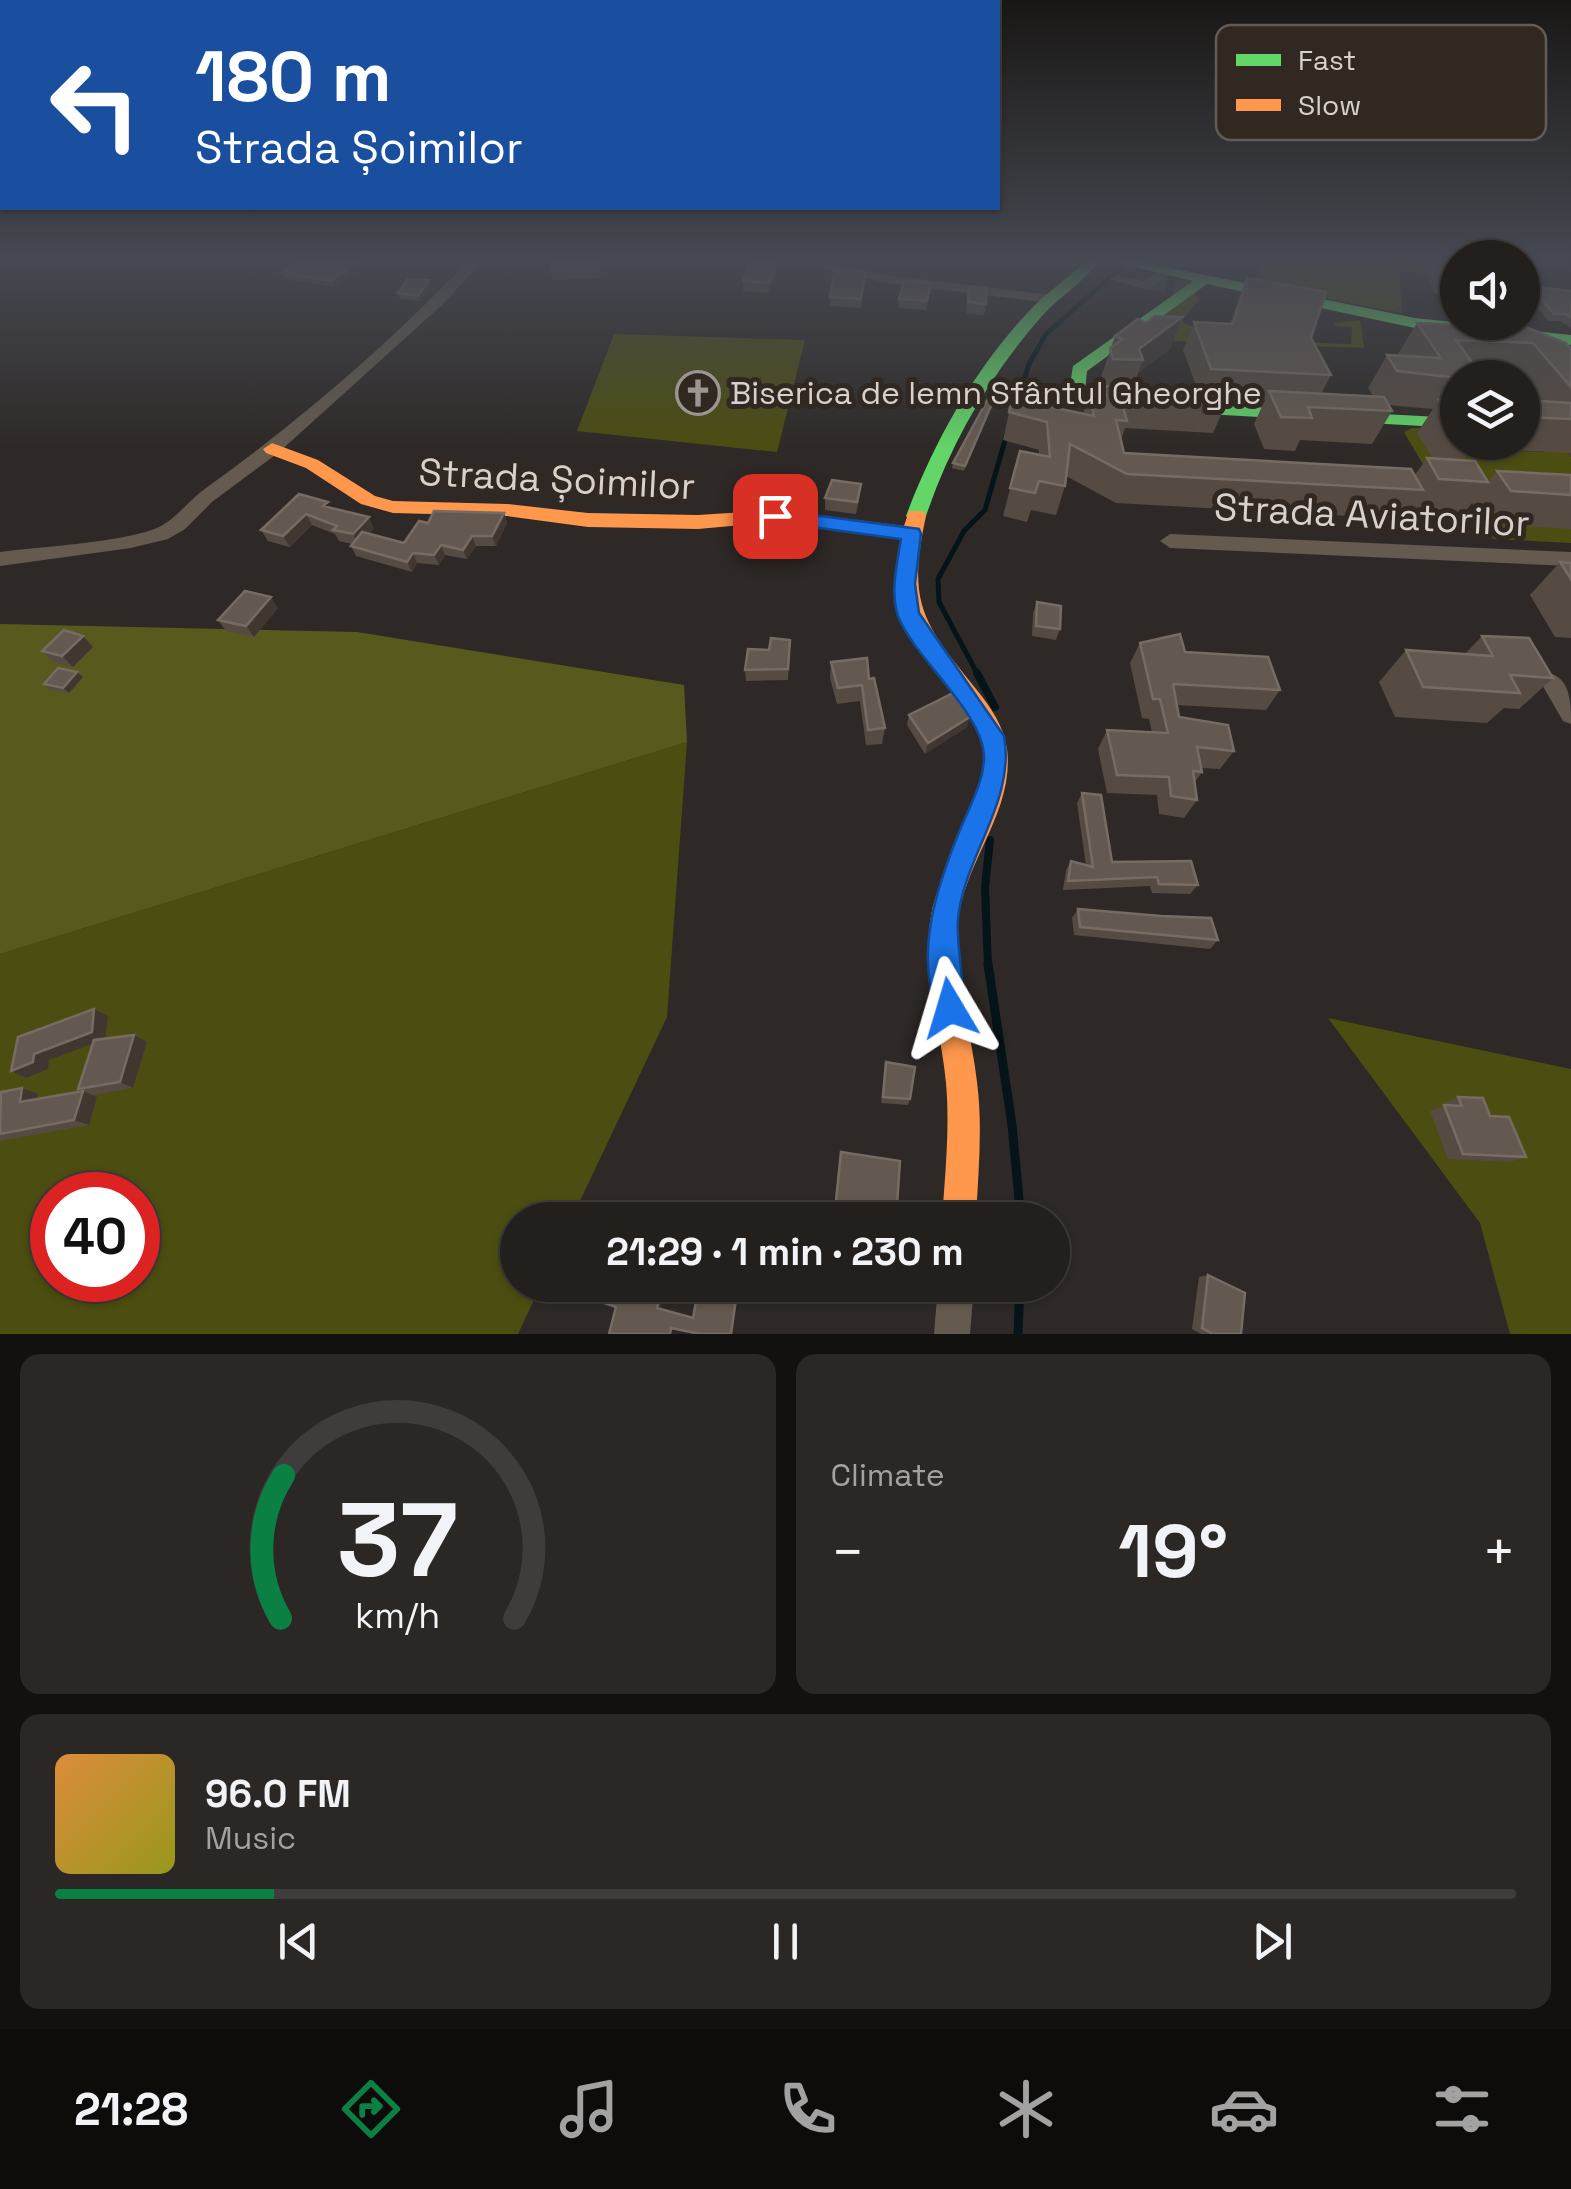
<!DOCTYPE html>
<meta charset="utf-8">
<style>
:root{--surface:#221f1c;--page:#2a2725;--text:#f1f3f6;--muted:#a2a2a3;--line:#3f3d3b;--accent:#0b8043}
body{margin:0;font-family:"Space Grotesk",sans-serif;background:var(--page);color:var(--text);height:100vh;display:flex;flex-direction:column;font-size:38px;white-space:nowrap}
*{box-sizing:border-box;margin:0}
p{font-size:32px;color:var(--muted)}
.icon{flex:none;width:55px;height:55px;fill:none;stroke:currentColor;stroke-width:2;stroke-linecap:round;stroke-linejoin:round}
.map{position:relative;height:1334px;overflow:hidden}
.details{display:flex;flex-direction:column;gap:20px;padding:20px;background:#13110f;flex:1}
.details>*{flex:none}
.hud{position:absolute;left:0px;top:0px;width:1000px;height:210px;box-shadow:0 2px 8px #0004,0 0 0 2px var(--line);background:#1a4fa0;color:#fff;overflow:hidden}
.fabs{position:absolute;left:1440px;top:240px;display:grid;gap:20px}
.fabs a{display:grid;place-items:center;width:100px;height:100px;border-radius:50%;background:var(--surface);box-shadow:0 2px 8px #0004,0 0 0 2px var(--line);font-size:50px}
.speed{position:absolute;left:30px;top:1172px;display:flex;gap:20px;font-size:50px;font-weight:700;text-align:center}
.speed>*{display:grid;place-content:center;width:130px;height:130px;border-radius:50%;background:var(--surface);box-shadow:0 2px 8px #0004,0 0 0 2px var(--line);line-height:1}
.speed .limit{border:15px solid #d22;background:#fff;color:#111}
.pin{position:absolute;display:grid;place-items:center;width:85px;height:85px;color:#fff;margin:-42px;border-radius:20px;box-shadow:0 5px 15px #0006}
.me{position:absolute;width:110px;margin:-55px;rotate:353deg;stroke-linejoin:round;filter:drop-shadow(0 0 8px #0008)}
.turn{display:flex;align-items:center;gap:35px;height:210px;padding:0 30px;font-size:45px}
.turn .icon{width:130px;height:130px;stroke-width:2.5}
.turn b{display:block;font-size:70px;line-height:85px}
.big{font-size:75px;font-weight:700;line-height:1.1}
.details .card{flex:1;display:flex;flex-direction:column;justify-content:center;gap:15px;min-width:0;padding:0 35px;border-radius:20px;background:var(--page)}
.details .dial{align-items:center;gap:0}
.dial svg{height:260px;overflow:visible;fill:none;stroke:var(--line);stroke-width:7;stroke-linecap:round;text-anchor:middle}
.dial text{fill:var(--text);stroke:none}
.song{display:flex;align-items:center;gap:30px}
.cover{width:120px;height:120px;border-radius:15px;background:linear-gradient(135deg,hsl(30 70% 55%),hsl(60 70% 35%))}
.played{height:10px;border-radius:5px;background:linear-gradient(90deg,var(--accent) 15%,var(--line) 15%)}
.keys{display:flex;justify-content:space-around;direction:ltr}
.heat{display:flex;justify-content:space-between;align-items:center;font-size:55px;direction:ltr}
.details .tiles{flex:1;display:grid;gap:20px;grid-template-columns:1fr 1fr}
.card:last-child{grid-column:span 2}
.trip{position:absolute;left:500px;top:1202px;width:570px;height:100px;border-radius:50px;background:var(--surface);box-shadow:0 2px 8px #0004,0 0 0 2px var(--line);font-weight:700;line-height:100px;text-align:center}
.menu{display:flex;height:160px;justify-content:space-around;align-items:center;background:#0e0c0b;color:var(--muted)}
.menu .icon{width:70px;height:70px}
.menu .current{color:var(--accent)}
.menu b{font-size:45px;color:var(--text)}
.map>svg:first-child{display:block}
.green{fill:#4c4d10;fill-rule:evenodd}
.forest{fill:#58591d}
.lines{fill:none;stroke-linecap:round;stroke-linejoin:round}
.stream-far2{stroke:#041418;stroke-width:5}
.stream-far1{stroke:#041418;stroke-width:8}
.stream{stroke:#041418;stroke-width:9}
.street-tunnel{stroke:#47423f;stroke-width:16;stroke-dasharray:16 8;stroke-linecap:butt}
.street{fill:#645a4f;fill-rule:evenodd}
.fast{fill:#63d668;fill-rule:evenodd}
.slow{fill:#ff974d;fill-rule:evenodd}
.wall{fill:#564b42;fill-rule:evenodd}
.shaded-wall{fill:#403730}
.building{fill:#645950;stroke:#766c64;stroke-width:2.5}
.route{fill:#1a73e8;stroke:#114b97;stroke-width:2.5}
.labels{text-anchor:middle;stroke-width:10;stroke-linejoin:round;paint-order:stroke}
.far-poi-label{font-size:32px;fill:#d7d1cd;stroke:#312822;text-anchor:start}
.street-label{font-size:38px;fill:#d7d1cd;stroke:#312822}
.key{fill:#312822;stroke:#635b55;stroke-width:2.5}
.key-label{font-size:28px;fill:#d7d1cd}
</style>
<div class="map">
<svg width="1571" height="1334" viewBox="0 0 1571 1334">
<rect width="100%" height="100%" fill="#2e2926"/>
<g class="green">
<polygon points="1260,263 1430,263 1457,266 1457,278 1455,274 1399,271 1402,313 1255,285"/>
<path d="M 1194,292 L 1199,299 L 1182,321 C 1209,341 1314,343 1351,344 L 1352,327 L 1335,326 L 1334,323 L 1360,320 L 1364,348 L 1172,341 L 1161,318 Z"/>
<polygon points="614,334 805,340 777,452 577,431"/>
<polygon points="1412,428 1442,429 1454,448 1544,452 1555,435 1571,457 1571,487 1439,481 1428,473 1404,432"/>
<polygon points="1485,524 1571,528 1571,543 1493,539"/>
<path d="M 687,742 L 667,1017 L 571,1220 L 518,1220 L 518,1285 L 541,1285 L 518,1334 L 0,1334 L 0,954 ZM 52,1195 L 138,1195 L 138,1280 L 52,1280 Z"/>
<polygon points="1328,1018 1571,1069 1571,1334 1510,1334 1480,1223"/>
</g>
<polygon class="forest" points="0,624 357,632 684,685 687,742 0,954"/>
<g class="lines">
<g class="stream-far2">
<polyline points="1016,407 1029,364 1046,334 1126,263"/>
<polyline points="978,675 939,602 938,579 964,531 985,510 1007,433"/>
</g>
<g class="stream-far1">
<polyline points="977,673 995,707"/>
<polyline points="988,967 985,887 990,840"/>
</g>
<g class="stream">
<polyline points="988,964 1012,1125 1021,1220"/>
<polyline points="1018,1334 1020,1285"/>
</g>
<polyline class="street-tunnel" points="1151,282 1187,290"/>
<g class="street">
<path d="M 466,263 L 481,263 L 443,304 L 278,453 L 212,502 L 185,529 L 168,539 L 131,548 L 0,566 L 0,552 C 39,547 127,542 159,527 C 177,518 189,500 206,488 C 298,422 388,345 466,263 Z"/>
<polygon points="797,263 825,263 887,275 1050,295 1057,299 1050,303 887,283"/>
<polygon points="1165,267 1170,268 1170,274 1147,290 1110,279 1117,275 1144,281"/>
<polygon points="1170,534 1571,552 1571,566 1170,548 1160,541"/>
<path d="M 1552,674 C 1571,681 1571,705 1571,724 L 1563,721 L 1541,683 L 1544,677 Z"/>
<polygon points="938,1285 974,1285 970,1334 934,1334"/>
</g>
<g class="fast">
<path d="M 1083,263 L 1098,263 C 1082,283 1059,297 1042,316 C 990,375 951,442 926,516 L 916,522 L 909,521 L 906,516 C 935,439 978,362 1036,304 C 1051,289 1069,278 1083,263 Z"/>
<polygon points="1119,263 1146,263 1415,318 1571,335 1571,345 1415,328 1207,284 1087,371 1085,391 1089,397 1134,402 1134,410 1077,405 1069,391 1073,366 1193,281"/>
<polygon points="1177,403 1458,418 1458,428 1171,412 1171,404"/>
</g>
<path class="slow" d="M 272,443 L 318,460 L 375,496 L 393,501 L 507,504 L 588,513 L 698,515 L 775,510 L 904,526 L 909,511 L 923,511 L 926,516 C 907,603 922,622 976,689 C 990,706 1004,726 1007,749 C 1015,812 963,862 958,923 C 953,977 971,1029 977,1082 C 983,1128 978,1174 976,1220 L 942,1220 C 945,1175 950,1128 946,1083 C 941,1028 921,972 931,916 C 941,858 994,804 982,743 C 978,723 964,707 951,691 C 912,641 887,606 901,539 L 775,522 L 698,529 L 588,527 L 507,516 L 393,513 L 361,504 L 306,468 L 266,453 L 263,449 Z"/>
</g>
<g class="wall">
<polygon points="295,263 367,263 334,287 285,279 282,273"/>
<polygon points="552,263 602,263 600,278 553,280 551,270"/>
<polygon points="1430,265 1458,269 1458,297 1435,294 1426,272"/>
<polygon points="778,268 769,293 743,291 743,281"/>
<polygon points="865,274 861,308 830,306 830,297"/>
<path d="M 1247,278 L 1311,338 L 1331,375 L 1321,394 L 1374,397 L 1368,388 L 1387,355 L 1399,356 L 1398,354 L 1417,323 L 1516,327 L 1518,324 L 1571,349 L 1571,456 L 1569,453 L 1472,448 L 1463,460 L 1488,482 L 1497,471 L 1571,475 L 1571,529 L 1485,524 L 1472,503 L 1463,514 L 1416,512 L 1412,505 L 1402,519 L 1116,503 L 1066,476 L 1065,486 L 1056,515 L 1031,510 L 1027,522 L 1003,516 L 1020,451 L 1039,455 L 1039,450 L 1003,440 L 1012,399 L 1083,414 L 1089,394 L 1101,395 L 1103,389 L 1100,380 L 1115,336 L 1146,323 L 1182,317 L 1170,349 L 1138,373 L 1133,388 L 1198,391 L 1183,350 L 1194,322 L 1230,323 ZM 1480,374 L 1510,375 L 1512,378 L 1522,378 L 1522,391 L 1530,400 L 1522,400 L 1522,442 L 1458,442 L 1458,378 ZM 1223,398 L 1265,400 L 1254,424 L 1264,449 L 1295,451 L 1300,440 L 1372,444 L 1392,411 L 1388,405 L 1433,409 L 1417,433 L 1433,459 L 1427,458 L 1415,475 L 1124,453 L 1121,440 L 1125,428 L 1213,433 L 1226,404 Z"/>
<polygon points="429,280 431,285 420,301 400,299 398,293"/>
<polygon points="931,283 926,310 898,308 899,299"/>
<polygon points="969,286 986,304 984,315 966,313"/>
<polygon points="1536,287 1571,291 1571,328 1560,321 1549,321 1531,301 1533,297 1531,295"/>
<polygon points="710,388 702,402 683,403 681,392"/>
<polygon points="994,399 964,471 952,468 953,463"/>
<polygon points="299,494 374,528 369,534 404,543 428,523 504,513 507,523 496,546 476,546 467,559 445,555 439,565 417,563 412,572 356,556 351,546 352,544 339,541 335,534 312,525 290,547 268,541 261,530"/>
<polygon points="860,495 856,514 825,510 825,498"/>
<polygon points="1560,562 1571,563 1571,638 1555,637 1530,595"/>
<polygon points="1037,602 1060,629 1056,640 1032,636 1033,613"/>
<polygon points="278,608 254,637 226,631 218,620"/>
<polygon points="83,636 93,647 73,667 53,662 42,651"/>
<polygon points="1482,636 1553,678 1519,709 1504,708 1487,723 1395,717 1379,682 1406,650 1465,654"/>
<polygon points="790,640 788,680 746,681 745,670 769,650"/>
<polygon points="1140,643 1185,652 1280,690 1266,710 1176,705 1179,717 1234,751 1220,769 1201,768 1202,772 1195,782 1197,800 1184,818 1159,814 1157,795 1107,793 1098,749 1107,730 1152,732 1149,719 1142,718 1130,663"/>
<polygon points="831,662 869,679 885,728 882,744 866,745 860,701 837,704 830,678"/>
<polygon points="77,672 83,677 69,693 49,690 44,684"/>
<polygon points="909,715 967,727 925,754 907,725"/>
<polygon points="1082,793 1112,862 1198,885 1190,894 1152,893 1150,886 1063,890 1066,870 1071,861 1086,865 1077,803"/>
<polygon points="1078,909 1218,940 1210,949 1074,935 1072,918"/>
<polygon points="94,1009 108,1016 105,1039 134,1035 147,1042 133,1088 93,1095 78,1089 93,1043 49,1060 48,1069 26,1078 11,1071"/>
<polygon points="886,1062 910,1099 908,1105 881,1103 884,1069"/>
<polygon points="22,1088 38,1094 37,1099 83,1091 97,1097 89,1125 0,1141 0,1096"/>
<polygon points="1458,1097 1490,1116 1526,1157 1510,1162 1448,1159 1430,1111 1445,1105 1444,1103"/>
<polygon points="840,1156 897,1206 894,1210 871,1208"/>
<polygon points="1208,1275 1241,1334 1201,1334 1192,1329 1199,1277"/>
</g>
<g class="shaded-wall">
<polygon points="356,263 367,263 334,287 331,281"/>
<polygon points="776,263 778,263 778,268 769,293 769,283"/>
<polygon points="429,280 431,285 420,301 418,296"/>
<polygon points="1182,317 1170,349 1138,373 1143,360 1139,349"/>
<polygon points="709,376 710,388 702,402 701,391"/>
<polygon points="994,399 993,405 964,471 965,466"/>
<polygon points="504,513 507,523 496,546 492,536"/>
<polygon points="306,514 312,525 290,547 283,536"/>
<polygon points="369,517 374,528 359,546 353,534"/>
<polygon points="472,536 476,546 467,559 463,550"/>
<polygon points="441,545 445,555 439,565 434,555"/>
<polygon points="413,553 417,563 412,572 407,562"/>
<polygon points="271,597 278,608 254,637 246,626"/>
<polygon points="83,636 93,647 73,667 62,656"/>
<polygon points="77,672 83,677 69,693 63,688"/>
<polygon points="970,717 967,727 925,754 928,743"/>
<polygon points="94,1009 108,1016 105,1039 49,1060 48,1069 26,1078 11,1071"/>
<polygon points="134,1035 147,1042 133,1088 120,1082"/>
<polygon points="22,1088 38,1094 36,1108 20,1102"/>
<polygon points="83,1091 97,1097 89,1125 74,1120"/>
<polygon points="662,1285 667,1285 660,1311 657,1308"/>
<polygon points="738,1285 739,1285 732,1334 731,1334"/>
</g>
<g class="building">
<polygon points="295,263 356,263 331,281 282,273"/>
<polygon points="552,263 599,263 599,268 551,270"/>
<polygon points="750,263 776,263 769,283 743,281"/>
<polygon points="1430,265 1457,267 1458,289 1439,287"/>
<polygon points="834,272 865,274 861,299 830,297"/>
<polygon points="1247,278 1326,292 1311,338 1331,375 1211,369 1194,322 1233,324"/>
<polygon points="408,279 429,280 418,296 398,293"/>
<polygon points="904,280 931,283 927,301 899,299"/>
<polygon points="969,286 986,288 986,304 968,302"/>
<polygon points="1536,287 1571,291 1571,317 1565,314 1554,314 1536,293 1543,294"/>
<polygon points="1155,316 1182,317 1139,349 1143,360 1113,359 1110,348 1123,339 1115,336 1138,319 1146,323"/>
<polygon points="1417,323 1520,327 1518,324 1566,343 1571,349 1571,387 1533,343 1456,340 1483,378 1458,378 1397,371 1387,355 1441,358"/>
<polygon points="690,374 709,376 701,391 681,392"/>
<polygon points="1104,386 1221,392 1226,404 1121,399 1127,421 1116,420 1124,453 1411,469 1423,490 1127,474 1070,444 1065,486 1039,481 1035,493 1010,488 1020,451 1050,457 1047,422 1009,412 1012,399 1094,416 1089,394 1106,395"/>
<polygon points="1269,391 1384,397 1392,411 1308,407 1312,418 1281,417"/>
<polygon points="989,397 994,399 965,466 953,463"/>
<polygon points="1439,400 1458,401 1458,427 1456,427"/>
<polygon points="1522,400 1571,403 1571,419 1522,417"/>
<polygon points="1427,458 1475,461 1488,482 1439,479"/>
<polygon points="1497,471 1571,475 1571,495 1511,491"/>
<polygon points="832,480 861,484 857,502 825,498"/>
<polygon points="299,494 328,502 323,506 369,517 353,534 333,530 337,526 306,514 283,536 261,530"/>
<polygon points="434,511 504,513 492,536 472,536 463,550 441,545 434,555 413,553 407,562 351,546 362,532 404,543 419,521 428,523"/>
<polygon points="1560,562 1571,563 1571,579"/>
<polygon points="245,591 271,597 246,626 218,620"/>
<polygon points="1037,602 1061,606 1060,629 1036,626"/>
<polygon points="64,630 83,636 62,656 42,651"/>
<polygon points="1180,634 1185,652 1268,657 1280,690 1173,684 1179,717 1228,725 1234,751 1197,747 1202,772 1193,771 1197,800 1171,796 1169,777 1117,775 1107,730 1168,733 1160,699 1153,699 1140,643"/>
<polygon points="1482,636 1529,638 1553,678 1510,675 1520,693 1423,687 1406,650 1493,656"/>
<polygon points="771,638 790,640 788,669 745,670 748,649 769,650"/>
<polygon points="867,658 869,679 874,678 885,728 868,730 862,685 838,688 831,662"/>
<polygon points="58,668 77,672 63,688 44,684"/>
<polygon points="953,693 970,717 928,743 909,715"/>
<polygon points="1082,793 1101,795 1112,862 1191,861 1198,885 1159,884 1157,877 1068,881 1071,861 1093,867"/>
<polygon points="1078,909 1161,916 1211,918 1218,940 1080,927"/>
<polygon points="94,1009 92,1032 34,1054 33,1062 11,1071 18,1037"/>
<polygon points="134,1035 120,1082 78,1089 94,1040"/>
<polygon points="886,1062 915,1067 910,1099 883,1097"/>
<polygon points="22,1088 20,1102 83,1091 74,1120 0,1134 1,1092"/>
<polygon points="1458,1097 1483,1098 1490,1116 1509,1117 1526,1157 1463,1154 1444,1105 1462,1106"/>
<polygon points="841,1152 900,1161 897,1206 871,1204 871,1220 834,1220"/>
<polygon points="1208,1275 1245,1293 1241,1334 1213,1334 1202,1328"/>
<polygon points="606,1285 662,1285 657,1308 693,1318 699,1285 738,1285 731,1334 700,1334 671,1328 670,1334 609,1334 616,1307 601,1302"/>
</g>
<linearGradient id="sky" x2="0" y2="1"><stop stop-color="#191715"/><stop offset="0.58" stop-color="#464952"/><stop offset="1" stop-color="#464952" stop-opacity="0"/></linearGradient>
<rect width="1571" height="450" fill="url(#sky)"/>
<path class="route" d="M 775,510 L 919,529 L 921,534 L 915,584 L 919,613 L 1004,736 C 1016,801 964,856 958,919 C 955,946 969,998 960,1018 L 950,1023 L 939,1018 C 913,954 937,885 962,825 C 971,804 983,782 984,759 C 986,715 914,658 898,616 C 890,592 897,564 901,539 L 768,521 L 765,516 Z"/>
<defs>
<g id="church-ring" transform="scale(2.25)"><circle r="9.5" fill="#312822" stroke="#9c9693" stroke-width="1.5"/><path d="M-1.2-6h2.4v3.5h3.3v2.4h-3.3V6h-2.4V-.1h-3.3v-2.4h3.3Z" fill="#9c9693"/></g>
</defs>
<g fill-rule="evenodd">
<use href="#church-ring" x="698" y="393"/>
</g>
<g class="labels">
<g class="far-poi-label">
<text x="730" y="404">Biserica de lemn Sfântul Gheorghe</text>
</g>
<g class="street-label">
<text transform="translate(557 479) rotate(3)" y="13">Strada Șoimilor</text>
<text transform="translate(1372 515) rotate(3)" y="13">Strada Aviatorilor</text>
</g>
</g>
<rect x="1216" y="25" width="330" height="115" rx="15" class="key"/>
<rect x="1236" y="54" width="45" height="12" fill="#63d668"/>
<rect x="1236" y="99" width="45" height="12" fill="#ff974d"/>
<g class="key-label">
<text x="1298" y="70">Fast</text>
<text x="1298" y="115">Slow</text>
</g>
</svg>
<div class="fabs">
<a><svg class="icon" aria-label="sound" viewBox="0 0 24 24"><path d="M4 9h4l5-4v14l-5-4H4zM17 9q2 3 0 6"/></svg></a>
<a><svg class="icon" aria-label="layers" viewBox="0 0 24 24"><path d="M12 4l9 5-9 5-9-5zM3 14l9 5 9-5"/></svg></a>
</div>
<div class="speed"><div class="limit">40</div></div>
<div class="pin" style="left:775px;top:516px;background:#d93025"><svg class="icon" aria-label="arrive" viewBox="0 0 24 24"><path d="M6 21V4h12l-3 4 3 4H6"/></svg></div>
<svg class="me" style="left:950px;top:1008px" viewBox="-20 -20 40 40"><path d="M0-17L14 15 0 8-14 15z" fill="#1a73e8" stroke="#fff" stroke-width="4"/></svg>
<div class="trip">21:29 · 1 min · 230 m</div>
<div class="hud">
<div class="turn"><svg class="icon" aria-label="left" viewBox="0 0 24 24"><path d="M17 20v-9H6M10 6l-5 5 5 5"/></svg><div><b>180 m</b>Strada Șoimilor</div></div>
</div>
</div>
<section class="details">
<div class="tiles">
<div class="card dial"><svg viewBox="0 0 100 80">
<path d="M14 69A42 42 0 1 1 86 69"/>
<path d="M14 69A42 42 0 0 1 15 25" stroke="#0b8043"/>
<text x="50" y="56" font-size="32" font-weight="700">37</text>
<text x="50" y="72" font-size="11">km/h</text>
</svg></div>
<div class="card"><p>Climate</p>
<div class="heat"><a>−</a><b class="big">19°</b><a>+</a></div>
</div>
<div class="card">
<div class="song"><i class="cover"></i><div><b>96.0 FM</b><p>Music</p></div></div>
<div class="played"></div>
<div class="keys"><svg class="icon" aria-label="previous" viewBox="0 0 24 24"><path d="M18 5L8 12l10 7zM5 5v14"/></svg><svg class="icon" aria-label="pause" viewBox="0 0 24 24"><path d="M8 5v14M16 5v14"/></svg><svg class="icon" aria-label="next" viewBox="0 0 24 24"><path d="M6 5l10 7-10 7zM19 5v14"/></svg></div>
</div>
</div>
</section>
<nav class="menu">
<b>21:28</b>
<svg class="icon current" aria-label="directions" viewBox="0 0 24 24"><path d="M12 3l9 9-9 9-9-9zM9 14v-3h6M13 9l2 2-2 2"/></svg>
<svg class="icon" aria-label="music" viewBox="0 0 24 24"><path d="M9 18V5l10-2v13"/><circle cx="6" cy="18" r="3"/><circle cx="16" cy="16" r="3"/></svg>
<svg class="icon" aria-label="phone" viewBox="0 0 24 24"><path d="M5 4h4l2 5-3 2q2 4 5 5l2-3 5 2v4C11 20 4 13 5 4z"/></svg>
<svg class="icon" aria-label="climate" viewBox="0 0 24 24"><path d="M12 3v18M4 7l16 10M4 17L20 7"/></svg>
<svg class="icon" aria-label="car" viewBox="0 0 24 24"><path d="M5 17H2v-5l4-1 3-4h7l3 4 3 1v5h-3M9 17h6M6 11h13"/><circle cx="7" cy="17" r="2"/><circle cx="17" cy="17" r="2"/></svg>
<svg class="icon" aria-label="filters" viewBox="0 0 24 24"><path d="M4 7h16M4 17h16"/><circle cx="9" cy="7" r="2"/><circle cx="15" cy="17" r="2"/></svg>
</nav>
